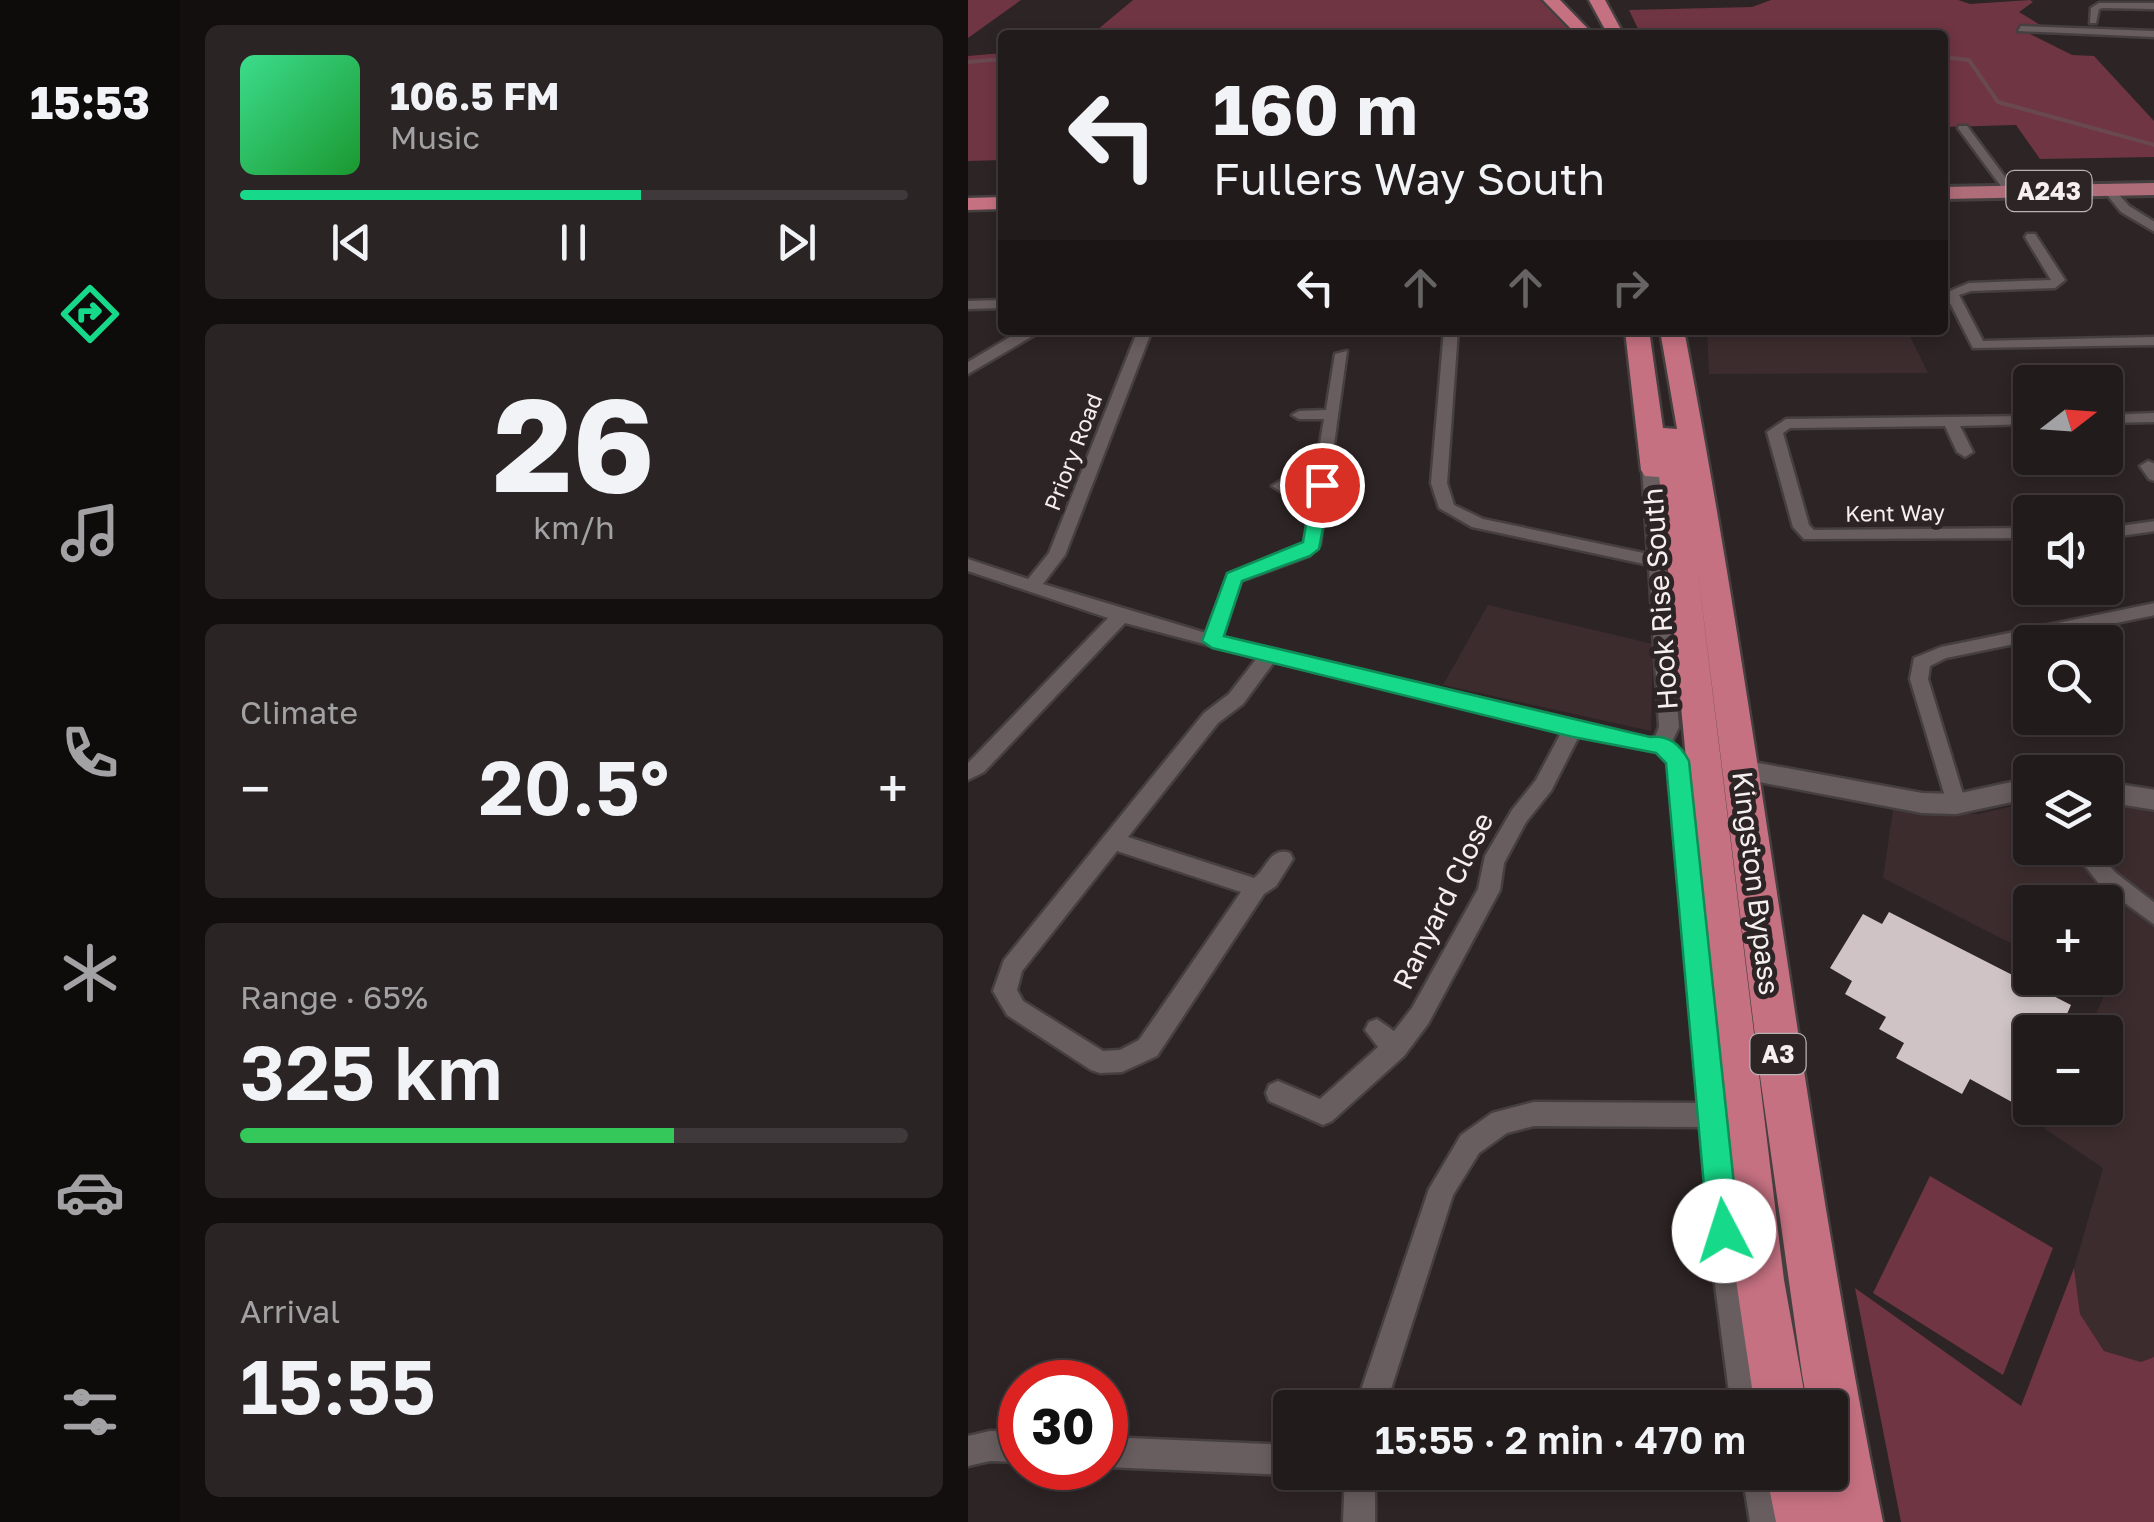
<!DOCTYPE html>
<meta charset="utf-8">
<style>
:root{--surface:#221b1c;--page:#2a2425;--text:#f1f3f6;--muted:#a2a1a3;--line:#3f393b;--accent:#16d989}
body{margin:0;font-family:"Golos Text",sans-serif;background:var(--page);color:var(--text);height:100vh;display:flex;flex-direction:column;font-size:38px;white-space:nowrap}
*{box-sizing:border-box;margin:0}
p{font-size:32px;color:var(--muted)}
.icon{flex:none;width:55px;height:55px;fill:none;stroke:currentColor;stroke-width:2;stroke-linecap:round;stroke-linejoin:round}
.map{position:relative;flex:1;overflow:hidden}
.details{display:flex;flex-direction:column;gap:25px;padding:25px;background:#130f0f;width:788px}
.details>*{flex:none}
.guide{position:absolute;left:30px;top:30px;width:950px;height:305px;border-radius:10px;box-shadow:0 5px 15px #0003,0 0 0 2px var(--line);background:#221b1c;color:var(--text);overflow:hidden}
.needle{width:65px;rotate:73deg}
.fabs{position:absolute;left:1045px;top:365px;display:grid;gap:20px}
.fabs a{display:grid;place-items:center;width:110px;height:110px;border-radius:10px;background:var(--surface);box-shadow:0 5px 15px #0003,0 0 0 2px var(--line);font-size:50px}
.speed{position:absolute;left:30px;top:1360px;display:flex;gap:20px;font-size:50px;font-weight:700;text-align:center}
.speed>*{display:grid;place-content:center;width:130px;height:130px;border-radius:50%;background:var(--surface);box-shadow:0 5px 15px #0003,0 0 0 2px var(--line);line-height:1}
.speed .limit{border:15px solid #d22;background:#fff;color:#111}
.pin{position:absolute;display:grid;place-items:center;width:85px;height:85px;color:#fff;margin:-42px;border:5px solid #fff;border-radius:50%;box-shadow:0 2px 10px #0007}
.me{position:absolute;width:110px;margin:-55px;rotate:355deg;stroke-linejoin:round;filter:drop-shadow(0 0 8px #0008)}
.turn{display:flex;align-items:center;gap:35px;height:210px;padding:0 50px;font-size:45px}
.turn .icon{width:130px;height:130px;stroke-width:2.5}
.turn b{display:block;font-size:70px;line-height:85px}
.lanes{display:flex;align-items:center;height:95px;padding:0 50px;background:#0003;justify-content:center;gap:50px;direction:ltr}
.lanes .off{opacity:.35}
.big{font-size:75px;font-weight:600;line-height:1.1}
.details .card{flex:1;display:flex;flex-direction:column;justify-content:center;gap:15px;min-width:0;padding:0 35px;border-radius:15px;background:var(--page)}
.details .dial{align-items:center;gap:0}
.dial b{font-size:130px;line-height:1}
.song{display:flex;align-items:center;gap:30px}
.cover{width:120px;height:120px;border-radius:15px;background:linear-gradient(135deg,hsl(150 70% 55%),hsl(130 70% 35%))}
.played{height:10px;border-radius:5px;background:linear-gradient(90deg,var(--accent) 60%,var(--line) 60%)}
.keys{display:flex;justify-content:space-around;direction:ltr}
.heat{display:flex;justify-content:space-between;align-items:center;font-size:55px;direction:ltr}
.charge{height:15px;border-radius:8px;background:linear-gradient(90deg,#34c759 65%,var(--line) 0)}
.trip{position:absolute;left:305px;top:1390px;width:575px;height:100px;border-radius:10px;background:var(--surface);box-shadow:0 5px 15px #0003,0 0 0 2px var(--line);font-weight:600;line-height:100px;text-align:center}
main{display:flex;flex:1;min-height:0}
.tabs{display:flex;flex-direction:column;width:180px;justify-content:space-around;align-items:center;background:#0e0b0b;color:var(--muted)}
.tabs .icon{width:70px;height:70px}
.tabs .on{color:var(--accent)}
.tabs b{font-size:45px;color:var(--text)}
.map>svg:first-child{display:block}
.built{fill:#3c2c2e}
.green{fill:#6f3542}
.lines{fill:none;stroke-linecap:round;stroke-linejoin:round}
.stream{stroke:#6a4850;stroke-width:4}
.building{fill:#cfc3c5}
.minor-casing{stroke:#463f40;stroke-width:5}
.tertiary-casing{stroke:#463f40;stroke-width:5}
.primary-casing{stroke:#463f40;stroke-width:6}
.trunk-casing{stroke:#463f40;stroke-width:5}
.minor{fill:#695e5f;fill-rule:evenodd}
.tertiary{fill:#695e5f;fill-rule:evenodd}
.primary{fill:#af6c79;fill-rule:evenodd}
.trunk{fill:#c67182;fill-rule:evenodd}
.route{fill:#16d989;stroke:#0e8d59;stroke-width:2.5}
.labels{text-anchor:middle;stroke-width:10;stroke-linejoin:round;paint-order:stroke}
.far-street-label{font-size:22px;fill:#f5eff0;stroke:#2d2425}
.shield{fill:#2d2425;stroke:#b9b2b3;stroke-width:2.5}
.shield-label{font-size:25px;font-weight:bold;fill:#f5eff0}
.street-label{font-size:28px;fill:#f5eff0;stroke:#2d2425}
</style>
<main>
<nav class="tabs">
<b>15:53</b>
<svg class="icon on" aria-label="directions" viewBox="0 0 24 24"><path d="M12 3l9 9-9 9-9-9zM9 14v-3h6M13 9l2 2-2 2"/></svg>
<svg class="icon" aria-label="music" viewBox="0 0 24 24"><path d="M9 18V5l10-2v13"/><circle cx="6" cy="18" r="3"/><circle cx="16" cy="16" r="3"/></svg>
<svg class="icon" aria-label="phone" viewBox="0 0 24 24"><path d="M5 4h4l2 5-3 2q2 4 5 5l2-3 5 2v4C11 20 4 13 5 4z"/></svg>
<svg class="icon" aria-label="climate" viewBox="0 0 24 24"><path d="M12 3v18M4 7l16 10M4 17L20 7"/></svg>
<svg class="icon" aria-label="car" viewBox="0 0 24 24"><path d="M5 17H2v-5l4-1 3-4h7l3 4 3 1v5h-3M9 17h6M6 11h13"/><circle cx="7" cy="17" r="2"/><circle cx="17" cy="17" r="2"/></svg>
<svg class="icon" aria-label="filters" viewBox="0 0 24 24"><path d="M4 7h16M4 17h16"/><circle cx="9" cy="7" r="2"/><circle cx="15" cy="17" r="2"/></svg>
</nav>
<section class="details">
<div class="card">
<div class="song"><i class="cover"></i><div><b>106.5 FM</b><p>Music</p></div></div>
<div class="played"></div>
<div class="keys"><svg class="icon" aria-label="previous" viewBox="0 0 24 24"><path d="M18 5L8 12l10 7zM5 5v14"/></svg><svg class="icon" aria-label="pause" viewBox="0 0 24 24"><path d="M8 5v14M16 5v14"/></svg><svg class="icon" aria-label="next" viewBox="0 0 24 24"><path d="M6 5l10 7-10 7zM19 5v14"/></svg></div>
</div>
<div class="card dial"><b>26</b><p>km/h</p></div>
<div class="card"><p>Climate</p>
<div class="heat"><a>−</a><b class="big">20.5°</b><a>+</a></div>
</div>
<div class="card"><p>Range · 65%</p><b class="big">325 km</b><div class="charge"></div></div>
<div class="card"><p>Arrival</p><b class="big">15:55</b></div>
</section>
<div class="map">
<svg width="1187" height="1522" viewBox="0 0 1187 1522">
<rect width="100%" height="100%" fill="#2d2425"/>
<g class="built">
<polygon points="739,330 939,330 960,373 741,374"/>
<polygon points="520,605 685,644 683,731 475,685"/>
<polygon points="1062,802 1062,848 1138,848 1138,803 1186,812 1186,1357 1173,1362 1136,1351 1112,1314 1106,1268 1135,1168 1077,1129 1086,1108 1138,1108 1138,1032 1120,1032 1138,991 1112,978 1138,978 1138,902 1062,902 1062,953 915,878 926,803 963,814 1010,814"/>
</g>
<g class="green">
<polygon points="0,0 53,0 0,38"/>
<polygon points="165,0 572,0 609,35 123,35"/>
<polygon points="803,0 990,0 1002,4 1062,0 1065,2 1051,12 1079,29 1054,30 1104,55 1126,56 1186,121 1186,157 1072,159 1048,125 975,127 975,35 673,35 661,10 784,7"/>
<polygon points="35,53 35,160 0,161 0,56"/>
<polygon points="962,1176 1085,1248 1035,1375 905,1293"/>
<polygon points="1106,1268 1112,1314 1136,1351 1173,1362 1186,1357 1186,1522 933,1522 887,1288 1053,1406"/>
</g>
<g class="lines">
<g class="stream">
<polyline points="975,57 1001,60 1030,102 1187,145"/>
<polyline points="0,62 35,59"/>
</g>
</g>
<polygon class="building" points="921,912 1103,1005 1091,1032 1062,1032 1062,1112 1002,1079 994,1094 928,1058 936,1043 911,1029 918,1017 877,994 884,981 862,968 895,914 914,924"/>
<g class="lines">
<g class="minor-casing">
<g id="minor">
<polygon points="1131,3 1187,3 1187,9 1135,8 1131,9 1128,23 1122,23 1123,8"/>
<polygon points="1053,26 1187,31 1187,37 1050,31"/>
<polygon points="991,126 999,126 1046,189 1046,193 1038,193 990,128"/>
<polygon points="1137,188 1145,188 1161,206 1187,222 1187,232 1153,212 1135,190"/>
<polygon points="1059,234 1067,234 1097,280 1087,288 1003,291 991,295 1015,341 1187,337 1187,345 1005,348 977,293 1001,283 1083,280 1057,237"/>
<polygon points="35,300 35,308 0,309 0,301"/>
<path d="M 170,330 L 184,330 L 97,555 L 75,584 L 238,633 L 260,574 L 336,543 L 345,490 L 312,491 L 304,486 L 312,481 L 346,480 L 356,419 L 331,419 L 324,415 L 331,411 L 358,410 L 367,354 L 379,351 L 352,545 L 341,556 L 273,581 L 254,637 L 681,738 L 687,737 L 691,727 L 681,565 L 504,527 L 471,508 L 463,483 L 476,330 L 490,330 L 479,483 L 486,505 L 515,519 L 680,554 L 673,453 L 681,448 L 689,453 L 711,727 L 704,742 L 717,756 L 722,774 L 773,1269 L 793,1408 L 763,1408 L 745,1269 L 733,1127 L 566,1126 L 539,1133 L 511,1153 L 485,1195 L 417,1408 L 387,1408 L 461,1189 L 493,1135 L 524,1113 L 566,1102 L 731,1103 L 702,774 L 700,764 L 689,752 L 611,736 L 583,791 L 558,822 L 536,863 L 532,890 L 460,1024 L 436,1056 L 364,1121 L 355,1125 L 301,1101 L 298,1093 L 301,1085 L 310,1081 L 352,1099 L 410,1047 L 397,1030 L 401,1022 L 409,1019 L 426,1031 L 444,1008 L 510,889 L 517,856 L 544,810 L 568,780 L 594,731 L 306,662 L 275,704 L 250,723 L 160,837 L 286,878 C 299,869 302,846 322,853 L 325,859 L 308,886 L 296,894 L 189,1056 L 154,1072 L 132,1073 L 123,1070 L 39,1015 L 25,991 L 36,960 L 236,713 L 261,694 L 289,658 L 157,623 L 16,772 L 0,780 L 0,763 L 140,618 L 0,571 L 0,559 L 60,579 L 81,553 ZM 149,851 L 273,892 L 171,1040 L 152,1050 L 135,1051 L 55,1001 L 49,990 L 54,971 Z"/>
<polygon points="1187,413 1187,422 1138,423 1138,415"/>
<polygon points="1062,416 1062,424 992,426 1005,452 997,457 989,452 977,426 822,428 815,433 841,525 846,530 1062,528 1062,538 836,539 825,527 799,432 818,419"/>
<polygon points="1180,461 1187,464 1187,481 1181,479 1172,466"/>
<polygon points="1187,521 1187,531 1138,538 1138,528"/>
<polygon points="1187,603 1187,615 978,658 962,666 960,679 998,804 995,810 981,810 942,679 946,658 973,647"/>
<polygon points="1103,848 1125,848 1148,873 1187,903 1187,925 1132,885"/>
<polygon points="22,1431 52,1432 52,1462 22,1461 0,1466 0,1436"/>
<polygon points="138,1437 322,1445 322,1472 328,1472 322,1475 138,1467"/>
<polygon points="377,1472 407,1472 407,1522 375,1522"/>
<polygon points="774,1472 804,1472 814,1522 782,1522"/>
</g>
</g>
<g class="tertiary-casing">
<g id="tertiary">
<polygon points="54,330 75,330 0,374 0,362"/>
<polygon points="774,760 954,793 988,794 1062,778 1062,798 988,814 954,813 765,777 761,770 765,763"/>
<polygon points="1138,782 1187,790 1187,810 1138,802"/>
</g>
</g>
<g class="primary-casing">
<polygon id="primary" points="1187,183 1187,195 975,199 975,187"/>
</g>
<g class="trunk-casing">
<g id="trunk">
<polygon points="575,0 592,0 626,35 609,35"/>
<polygon points="621,0 637,0 656,35 640,35"/>
<polygon points="35,197 35,209 0,210 0,198"/>
<path d="M 657,330 L 681,330 L 695,428 L 709,429 L 692,330 L 716,330 C 793,726 834,1127 915,1522 L 808,1522 L 798,1472 L 862,1472 L 862,1408 L 840,1408 L 834,1374 L 792,1076 L 728,556 L 816,1280 L 839,1408 L 787,1408 L 768,1280 L 691,477 L 677,476 L 673,470 Z"/>
</g>
</g>
<use href="#minor" class="minor"/>
<use href="#tertiary" class="tertiary"/>
<use href="#primary" class="primary"/>
<use href="#trunk" class="trunk"/>
</g>
<path class="route" d="M 354,480 L 363,485 L 351,549 L 342,556 L 274,581 L 256,636 L 682,737 C 701,735 712,744 721,761 L 771,1231 L 767,1242 L 756,1246 L 745,1242 L 740,1231 L 698,763 L 688,753 L 605,737 L 244,648 L 234,641 L 259,573 L 335,542 L 345,485 Z"/>
<g class="labels">
<g class="far-street-label">
<text transform="translate(105 452) rotate(-69)" y="8">Priory Road</text>
<text transform="translate(927 513) rotate(-1)" y="8">Kent Way</text>
</g>
<g class="shield">
<rect x="1038.5" y="171" width="85" height="40" rx="8"/>
<rect x="782.5" y="1034" width="55" height="40" rx="8"/>
</g>
<g class="shield-label">
<text x="1081" y="200">A243</text>
<text x="810" y="1063">A3</text>
</g>
<g class="street-label">
<text transform="translate(692 599) rotate(-94)" y="10">Hook Rise South</text>
<text transform="translate(788 883) rotate(83)" y="10">Kingston Bypass</text>
<text transform="translate(475 901) rotate(-64)" y="10">Ranyard Close</text>
</g>
</g>
</svg>
<div class="fabs">
<a><svg class="needle" viewBox="-14 -14 28 28"><path d="M0-13l5 13h-10z" fill="#e53935"/><path d="M0 13l5-13h-10z" fill="#a2a1a3"/></svg></a>
<a><svg class="icon" aria-label="sound" viewBox="0 0 24 24"><path d="M4 9h4l5-4v14l-5-4H4zM17 9q2 3 0 6"/></svg></a>
<a><svg class="icon" aria-label="search" viewBox="0 0 24 24"><circle cx="10" cy="10" r="6"/><path d="M15 15l6 6"/></svg></a>
<a><svg class="icon" aria-label="layers" viewBox="0 0 24 24"><path d="M12 4l9 5-9 5-9-5zM3 14l9 5 9-5"/></svg></a>
<a>+</a>
<a>−</a>
</div>
<div class="speed"><div class="limit">30</div></div>
<div class="pin" style="left:354px;top:485px;background:#d93025"><svg class="icon" aria-label="arrive" viewBox="0 0 24 24"><path d="M6 21V4h12l-3 4 3 4H6"/></svg></div>
<svg class="me" style="left:756px;top:1231px" viewBox="-20 -20 40 40"><circle r="19" fill="#fff"/><path d="M0-13L10 11 0 6-10 11z" fill="#16d989"/></svg>
<div class="trip">15:55 · 2 min · 470 m</div>
<div class="guide">
<div class="turn"><svg class="icon" aria-label="left" viewBox="0 0 24 24"><path d="M17 20v-9H6M10 6l-5 5 5 5"/></svg><div><b>160 m</b>Fullers Way South</div></div>
<div class="lanes"><svg class="icon" aria-label="left" viewBox="0 0 24 24"><path d="M17 20v-9H6M10 6l-5 5 5 5"/></svg><svg class="icon off" aria-label="ahead" viewBox="0 0 24 24"><path d="M12 20V5M6 11l6-6 6 6"/></svg><svg class="icon off" aria-label="ahead" viewBox="0 0 24 24"><path d="M12 20V5M6 11l6-6 6 6"/></svg><svg class="icon off" aria-label="right" viewBox="0 0 24 24"><path d="M7 20v-9h11M14 6l5 5-5 5"/></svg></div>
</div>
</div>
</main>
